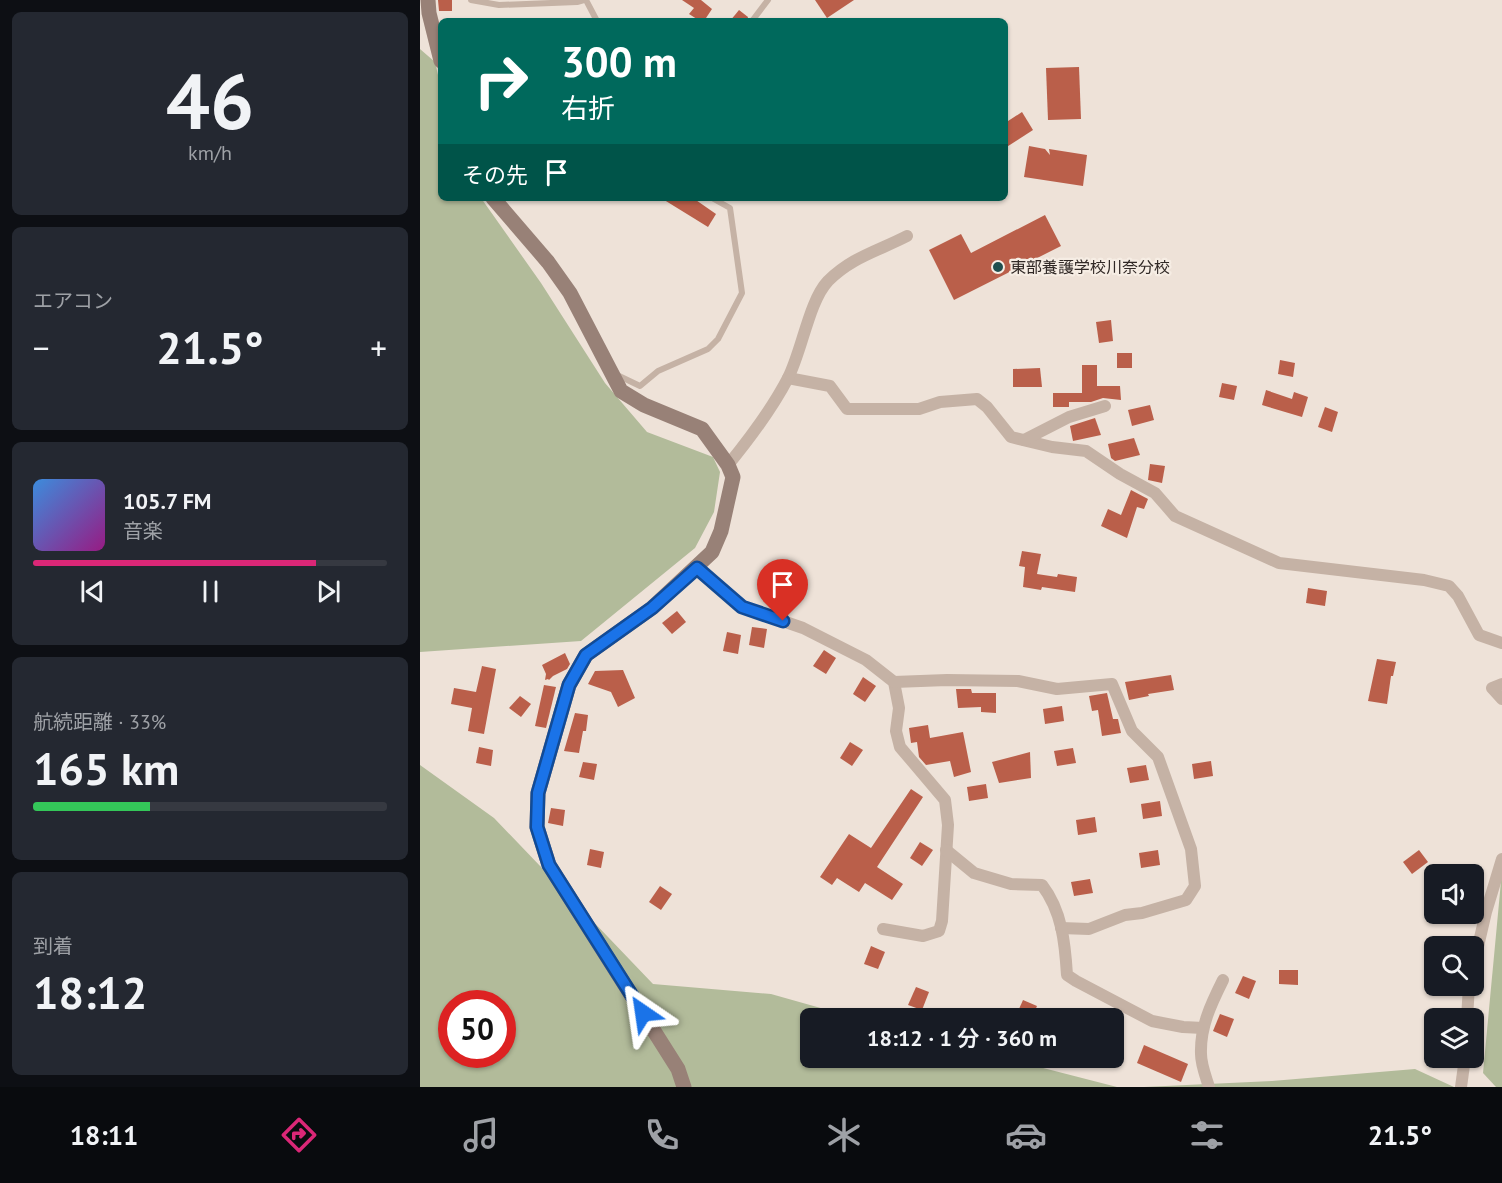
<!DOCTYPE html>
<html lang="ja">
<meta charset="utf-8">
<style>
:root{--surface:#171b24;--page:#242831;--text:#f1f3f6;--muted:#9ea1a6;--line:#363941;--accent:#db2777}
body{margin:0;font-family:"PT Sans","Noto Sans JP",sans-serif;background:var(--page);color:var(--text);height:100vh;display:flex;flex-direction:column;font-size:22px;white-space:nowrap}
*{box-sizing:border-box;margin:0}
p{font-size:20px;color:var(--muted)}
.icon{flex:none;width:33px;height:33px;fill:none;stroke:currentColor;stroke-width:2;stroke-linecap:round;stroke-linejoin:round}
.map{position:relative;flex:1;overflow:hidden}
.sheet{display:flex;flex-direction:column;gap:12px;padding:12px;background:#0d0f14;width:420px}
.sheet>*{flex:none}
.hud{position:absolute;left:18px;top:18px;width:570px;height:183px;border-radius:9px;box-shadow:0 2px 4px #0004;background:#00695c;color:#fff;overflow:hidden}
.controls{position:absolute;left:1004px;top:864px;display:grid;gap:12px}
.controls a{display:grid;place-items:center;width:60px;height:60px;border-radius:9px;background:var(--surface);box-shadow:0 2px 4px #0004;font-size:30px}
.speed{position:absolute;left:18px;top:990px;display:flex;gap:12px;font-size:30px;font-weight:700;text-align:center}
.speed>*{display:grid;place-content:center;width:78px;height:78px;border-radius:50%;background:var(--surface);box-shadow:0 2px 4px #0004;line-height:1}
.speed .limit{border:9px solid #d22;background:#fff;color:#111}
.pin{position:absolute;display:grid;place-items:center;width:51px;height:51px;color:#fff;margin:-62px -26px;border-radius:50% 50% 50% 0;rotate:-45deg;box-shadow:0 0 6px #0007}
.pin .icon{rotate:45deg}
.me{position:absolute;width:66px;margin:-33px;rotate:328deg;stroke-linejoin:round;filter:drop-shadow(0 0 4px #0008)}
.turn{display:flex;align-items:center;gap:21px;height:126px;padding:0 24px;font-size:27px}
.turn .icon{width:78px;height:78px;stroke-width:2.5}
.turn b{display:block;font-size:42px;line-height:51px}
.then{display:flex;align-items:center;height:57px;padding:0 24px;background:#0003;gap:12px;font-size:22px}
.big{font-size:45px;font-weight:600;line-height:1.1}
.sheet .card{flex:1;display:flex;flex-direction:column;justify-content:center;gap:9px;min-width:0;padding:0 21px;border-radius:9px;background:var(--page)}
.sheet .dial{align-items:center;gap:0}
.dial b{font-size:78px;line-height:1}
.song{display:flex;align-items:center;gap:18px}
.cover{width:72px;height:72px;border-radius:9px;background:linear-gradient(135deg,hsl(210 70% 55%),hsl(310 70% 35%))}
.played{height:6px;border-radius:3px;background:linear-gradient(90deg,var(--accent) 80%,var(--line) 80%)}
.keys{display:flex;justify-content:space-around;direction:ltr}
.heat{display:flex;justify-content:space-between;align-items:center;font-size:33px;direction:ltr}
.charge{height:9px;border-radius:4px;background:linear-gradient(90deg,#34c759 33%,var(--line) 0)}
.trip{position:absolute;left:380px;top:1008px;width:324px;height:60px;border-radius:9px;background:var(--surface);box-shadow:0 2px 4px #0004;font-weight:600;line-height:60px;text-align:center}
.menu{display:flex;height:96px;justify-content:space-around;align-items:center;background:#090b0e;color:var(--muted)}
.menu .icon{width:42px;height:42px}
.menu .on{color:var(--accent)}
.menu b{font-size:27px;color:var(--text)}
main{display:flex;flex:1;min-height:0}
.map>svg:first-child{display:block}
.green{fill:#b2bb9a;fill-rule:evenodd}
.building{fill:#ba5f4a}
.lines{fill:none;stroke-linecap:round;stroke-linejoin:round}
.service{stroke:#c5b2a5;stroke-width:6}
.minor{stroke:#c5b2a5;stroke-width:12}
.secondary{stroke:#988177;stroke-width:15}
.route-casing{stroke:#114b97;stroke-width:15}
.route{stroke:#1a73e8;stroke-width:10}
.poi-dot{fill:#204e4e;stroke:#f6ede4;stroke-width:2}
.labels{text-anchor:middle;stroke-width:4.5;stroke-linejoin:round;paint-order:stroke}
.poi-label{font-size:16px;fill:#312926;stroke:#f6ede4;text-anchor:start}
</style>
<main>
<section class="sheet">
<div class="card dial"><b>46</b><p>km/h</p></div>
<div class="card"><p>エアコン</p>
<div class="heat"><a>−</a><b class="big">21.5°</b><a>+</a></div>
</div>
<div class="card">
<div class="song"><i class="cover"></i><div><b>105.7 FM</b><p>音楽</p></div></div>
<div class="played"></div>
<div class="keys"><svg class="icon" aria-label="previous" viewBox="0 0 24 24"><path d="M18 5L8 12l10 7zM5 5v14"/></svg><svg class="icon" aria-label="pause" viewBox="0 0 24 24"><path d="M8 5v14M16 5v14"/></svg><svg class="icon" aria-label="next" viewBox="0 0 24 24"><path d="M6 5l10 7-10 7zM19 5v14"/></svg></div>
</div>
<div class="card"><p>航続距離 · 33%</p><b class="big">165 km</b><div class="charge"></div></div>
<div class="card"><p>到着</p><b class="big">18:12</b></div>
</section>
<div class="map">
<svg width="1082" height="1087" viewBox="0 0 1082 1087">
<rect width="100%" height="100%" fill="#eee2d8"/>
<g class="green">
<polygon points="0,49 15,62 21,88 21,198 61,198 121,283 185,383 227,432 293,457 300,472 294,512 275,548 161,641 0,652"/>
<path d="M 0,765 L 74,818 L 233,984 L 351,994 L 436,1018 L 390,1018 L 390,1058 L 584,1058 L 697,1087 L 0,1087 ZM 32,1004 L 82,1004 L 82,1054 L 32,1054 Z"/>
<polygon points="1082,871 1082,1087 1076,1087 1063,1073"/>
<polygon points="995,1069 1034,1087 724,1087 852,1081"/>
</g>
<g class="building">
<polygon points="18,0 32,0 32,11 19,11"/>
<polygon points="262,0 281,0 292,9 284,21 280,21 269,14 274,8"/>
<polygon points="395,0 434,0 407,18"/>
<polygon points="319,10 328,17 327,21 310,21"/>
<polygon points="659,67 661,119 628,120 626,68"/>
<polygon points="602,112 613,130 585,148 585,123"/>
<polygon points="609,146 625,149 630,155 629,149 667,155 663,186 604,177"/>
<polygon points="241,198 273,198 296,214 288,227"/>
<polygon points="625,215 641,246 534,300 509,250 541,234 551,253"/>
<polygon points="691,320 693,341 679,343 676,322"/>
<rect x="697" y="353" width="15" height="15"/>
<polygon points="860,360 875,363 873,377 858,374"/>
<polygon points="662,365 677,365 677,386 700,386 701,400 683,398 671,402 649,402 649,407 633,407 633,393 662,393"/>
<polygon points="620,368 622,387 593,387 593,369"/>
<polygon points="802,383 817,386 814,400 799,397"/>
<polygon points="846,390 872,399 874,392 888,397 882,417 842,405"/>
<polygon points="730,405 734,420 712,426 708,410"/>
<polygon points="905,407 918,412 912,432 898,427"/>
<polygon points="675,418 681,435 653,441 650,426"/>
<polygon points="714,438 720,455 695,461 691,458 688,444"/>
<polygon points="730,464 745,466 742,483 728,480"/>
<polygon points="711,490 728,499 724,509 717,507 707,538 681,526 688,509 701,515"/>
<polygon points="602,551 621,554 617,574 637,577 638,574 657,577 655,592 622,587 621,590 603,587 605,567 599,566"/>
<polygon points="888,588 907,591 905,606 886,603"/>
<polygon points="257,611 266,622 252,634 242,623"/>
<polygon points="332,627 347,629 344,648 329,645"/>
<polygon points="307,632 321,635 318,654 303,651"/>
<polygon points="404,650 416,658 406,674 393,666"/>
<polygon points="145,653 150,664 147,669 133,676 129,680 128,679 125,680 126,674 122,665"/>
<polygon points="957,659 976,662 973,676 971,676 967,704 948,701"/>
<polygon points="62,666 76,669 64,734 48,731 52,708 31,704 34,688 56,692"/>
<polygon points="203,670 215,698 198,707 191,692 168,684 175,671"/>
<polygon points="751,675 754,690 728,694 729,696 709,700 705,682"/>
<polygon points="443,677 456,686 445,702 433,694"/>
<polygon points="124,685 136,687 126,728 115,726"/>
<polygon points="536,689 551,689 552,693 576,693 576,713 561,712 561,707 538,708"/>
<polygon points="687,693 693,719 698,719 701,733 682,736 678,710 672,711 669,696"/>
<polygon points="100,696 111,704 101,717 89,708"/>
<polygon points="642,706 644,721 625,724 623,709"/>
<polygon points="155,713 168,715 166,731 163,731 159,753 144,751"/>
<polygon points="508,725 510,738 543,732 551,772 534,777 530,761 506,765 499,757 497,742 491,743 489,728"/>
<polygon points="430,742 443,750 432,766 420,758"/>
<polygon points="59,747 73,750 71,766 56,763"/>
<polygon points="653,748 656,763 637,766 634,751"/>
<polygon points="610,752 611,778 579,783 572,762"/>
<polygon points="791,761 793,776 774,779 772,764"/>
<polygon points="163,762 177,764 174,780 159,777"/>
<polygon points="726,765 729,780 710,783 707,768"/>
<polygon points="566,784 568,798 549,801 547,787"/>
<polygon points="491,789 503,797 457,867 483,884 472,900 445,883 439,892 417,878 412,885 400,877 429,834 451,848"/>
<polygon points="740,801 742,816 723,819 721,804"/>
<polygon points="131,808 145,810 143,826 128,823"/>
<polygon points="675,817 677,832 658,835 656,820"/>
<polygon points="500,842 513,850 502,866 490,858"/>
<polygon points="170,849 184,852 181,868 167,865"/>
<polygon points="738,850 740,865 721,868 719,853"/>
<polygon points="999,850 1008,862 992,874 983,862"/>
<polygon points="670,879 673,893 654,896 651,882"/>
<polygon points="240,886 252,894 241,910 229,902"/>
<polygon points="451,946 465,952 458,969 444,964"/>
<polygon points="859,970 878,970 878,985 859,984"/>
<polygon points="823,976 836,981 829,999 815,993"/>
<polygon points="496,987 509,992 502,1010 488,1005"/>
<polygon points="603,1000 617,1006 612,1018 595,1018"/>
<polygon points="800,1014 814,1019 807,1037 793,1031"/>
<polygon points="724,1045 768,1064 761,1082 717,1063"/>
</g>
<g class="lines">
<g class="service">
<polyline points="51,0 79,5 157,2 164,0"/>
<polyline points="166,0 177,21"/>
<polyline points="332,21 348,0"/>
<polyline points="197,375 220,386 238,371 288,349 298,339 322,293 310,208 292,198"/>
</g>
<g class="minor">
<polyline points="368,378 410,386 427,409 499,409 520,402 557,399 567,407 591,437 632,447 666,451 700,474 735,493 755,516 859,563 1004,580 1029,586 1038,596 1059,635 1082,643"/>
<polyline points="604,440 649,417 685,406"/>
<path d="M 308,465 C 330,438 352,409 368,378 C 382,351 389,301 408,281 C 432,257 458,251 487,236"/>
<polyline points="277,568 322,607 383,628 446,660 474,682 479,708 476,731 480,747 525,800 528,825 522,921 519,931 503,936 463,929"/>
<polyline points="474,682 527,680 598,681 637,689 692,684 712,731 738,757 771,849 775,886 766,900 722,913 705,915 669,929 641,928"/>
<polyline points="1082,684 1072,688 1082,699"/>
<path d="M 526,850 L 554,873 L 591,884 L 622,885 C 642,911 645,943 647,975 L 656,981 L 732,1021 L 763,1027 L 783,1028"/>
<polyline points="1053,968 1066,912 1082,859"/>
<polyline points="1047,1018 1049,986"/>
<path d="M 789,1087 C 786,1077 781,1065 781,1054 C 780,1027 791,1004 803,980"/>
<polyline points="1041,1087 1045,1058"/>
</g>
<g class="secondary">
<polyline points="8,0 9,13 21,61"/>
<polyline points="73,198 128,262 150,293 201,391 224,405 282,429 308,465 313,477 301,531 292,552 232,608 166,655 149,685 118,793 117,827 129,865 258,1069 264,1087"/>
</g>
</g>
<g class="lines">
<g class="route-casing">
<polyline id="route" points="223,1013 129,865 117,827 118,793 149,685 166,655 232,608 277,568 322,607 363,621"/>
</g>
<use href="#route" class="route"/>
</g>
<circle class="poi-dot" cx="578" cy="267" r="6"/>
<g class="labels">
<g class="poi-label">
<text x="590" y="273">東部養護学校川奈分校</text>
</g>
</g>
</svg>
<div class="controls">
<a><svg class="icon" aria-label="sound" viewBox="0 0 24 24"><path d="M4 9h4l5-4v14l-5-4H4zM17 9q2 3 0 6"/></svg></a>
<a><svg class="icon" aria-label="search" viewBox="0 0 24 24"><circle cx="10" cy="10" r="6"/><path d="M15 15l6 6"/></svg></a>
<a><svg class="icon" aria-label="layers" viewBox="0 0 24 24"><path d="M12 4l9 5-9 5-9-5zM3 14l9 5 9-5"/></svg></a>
</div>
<div class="speed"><div class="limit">50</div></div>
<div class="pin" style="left:363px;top:621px;background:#d93025"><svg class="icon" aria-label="arrive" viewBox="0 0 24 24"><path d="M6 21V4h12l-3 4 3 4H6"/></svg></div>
<svg class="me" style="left:223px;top:1013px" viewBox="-20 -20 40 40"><path d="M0-17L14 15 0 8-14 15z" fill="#1a73e8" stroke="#fff" stroke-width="4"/></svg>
<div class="trip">18:12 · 1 分 · 360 m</div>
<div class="hud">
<div class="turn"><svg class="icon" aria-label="right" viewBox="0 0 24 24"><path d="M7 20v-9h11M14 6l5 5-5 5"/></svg><div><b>300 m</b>右折</div></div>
<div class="then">その先<svg class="icon" aria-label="arrive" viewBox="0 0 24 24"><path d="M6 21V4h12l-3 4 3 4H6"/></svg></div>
</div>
</div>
</main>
<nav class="menu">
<b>18:11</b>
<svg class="icon on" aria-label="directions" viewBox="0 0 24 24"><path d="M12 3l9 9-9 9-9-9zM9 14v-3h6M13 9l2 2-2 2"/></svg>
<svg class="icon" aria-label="music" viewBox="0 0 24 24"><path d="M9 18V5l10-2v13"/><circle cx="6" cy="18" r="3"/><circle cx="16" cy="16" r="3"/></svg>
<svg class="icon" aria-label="phone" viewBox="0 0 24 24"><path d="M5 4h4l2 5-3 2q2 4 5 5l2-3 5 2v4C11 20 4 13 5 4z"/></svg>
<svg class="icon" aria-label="climate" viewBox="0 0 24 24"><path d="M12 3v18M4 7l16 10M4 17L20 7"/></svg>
<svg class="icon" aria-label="car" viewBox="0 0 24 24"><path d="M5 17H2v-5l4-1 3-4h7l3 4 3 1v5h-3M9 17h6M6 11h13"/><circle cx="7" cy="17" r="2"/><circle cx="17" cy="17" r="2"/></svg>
<svg class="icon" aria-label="filters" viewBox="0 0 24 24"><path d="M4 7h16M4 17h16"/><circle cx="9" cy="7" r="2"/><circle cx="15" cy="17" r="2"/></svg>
<b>21.5°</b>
</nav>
